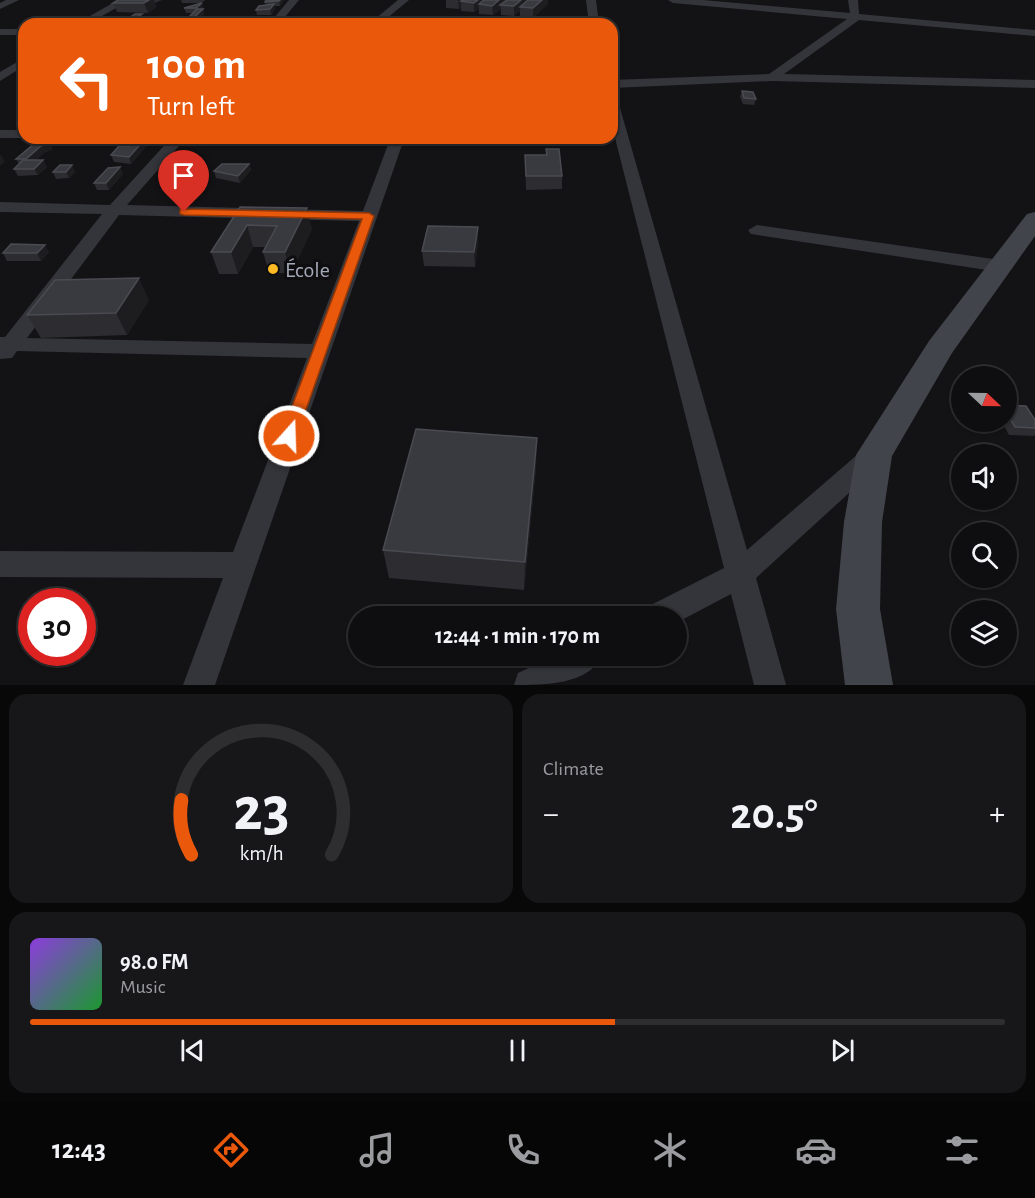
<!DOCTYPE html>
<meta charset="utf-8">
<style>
:root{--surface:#0e0e10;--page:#171719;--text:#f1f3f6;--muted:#9b9c9f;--line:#2e2e30;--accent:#ea580c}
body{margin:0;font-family:"Alegreya Sans",sans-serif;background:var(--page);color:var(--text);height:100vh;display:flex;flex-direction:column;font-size:22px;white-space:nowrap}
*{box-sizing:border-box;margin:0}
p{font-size:20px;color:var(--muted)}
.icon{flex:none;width:33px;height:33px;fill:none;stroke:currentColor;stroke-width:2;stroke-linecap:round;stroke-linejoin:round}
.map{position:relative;height:685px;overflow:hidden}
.panel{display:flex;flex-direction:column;gap:9px;padding:9px;background:#080809;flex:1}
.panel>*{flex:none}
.top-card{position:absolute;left:18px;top:18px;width:600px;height:126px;border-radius:18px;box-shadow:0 2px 4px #0004,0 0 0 2px var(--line);background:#ea580c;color:#fff;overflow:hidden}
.needle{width:39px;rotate:112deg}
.tools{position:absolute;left:951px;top:366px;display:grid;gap:12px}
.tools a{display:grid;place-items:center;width:66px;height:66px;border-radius:50%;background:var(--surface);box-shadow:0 2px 4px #0004,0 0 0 2px var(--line);font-size:30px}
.speed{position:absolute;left:18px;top:588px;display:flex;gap:12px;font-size:30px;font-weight:700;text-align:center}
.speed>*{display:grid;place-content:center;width:78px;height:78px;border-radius:50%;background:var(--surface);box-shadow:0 2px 4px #0004,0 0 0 2px var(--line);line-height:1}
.speed .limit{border:9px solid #d22;background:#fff;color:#111}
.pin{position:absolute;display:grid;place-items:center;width:51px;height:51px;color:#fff;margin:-62px -26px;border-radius:50% 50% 50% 0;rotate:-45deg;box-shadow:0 0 6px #0007}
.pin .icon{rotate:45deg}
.me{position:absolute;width:66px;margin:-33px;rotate:20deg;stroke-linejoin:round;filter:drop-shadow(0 0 4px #0008)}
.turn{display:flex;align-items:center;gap:21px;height:126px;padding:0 30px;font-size:27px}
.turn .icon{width:78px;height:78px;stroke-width:2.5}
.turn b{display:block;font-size:42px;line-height:51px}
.big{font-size:45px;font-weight:600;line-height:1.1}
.panel .card{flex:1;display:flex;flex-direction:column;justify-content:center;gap:9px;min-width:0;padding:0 21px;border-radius:18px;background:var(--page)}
.panel .dial{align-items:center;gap:0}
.dial svg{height:156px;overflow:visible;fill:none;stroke:var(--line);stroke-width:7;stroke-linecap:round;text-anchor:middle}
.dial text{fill:var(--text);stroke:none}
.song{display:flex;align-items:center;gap:18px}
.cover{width:72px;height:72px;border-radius:9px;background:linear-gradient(135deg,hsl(270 70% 55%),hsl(130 70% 35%))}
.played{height:6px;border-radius:3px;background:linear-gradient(90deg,var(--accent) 60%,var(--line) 60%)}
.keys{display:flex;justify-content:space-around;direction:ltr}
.heat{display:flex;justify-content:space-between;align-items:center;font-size:33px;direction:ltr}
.panel .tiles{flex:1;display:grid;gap:9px;grid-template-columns:1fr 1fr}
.card:last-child{grid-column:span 2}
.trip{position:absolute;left:348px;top:606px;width:339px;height:60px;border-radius:30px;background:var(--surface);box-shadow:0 2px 4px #0004,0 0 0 2px var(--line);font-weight:600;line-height:60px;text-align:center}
.dock{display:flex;height:96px;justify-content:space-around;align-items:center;background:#060606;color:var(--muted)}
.dock .icon{width:42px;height:42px}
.dock .selected{color:var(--accent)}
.dock b{font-size:27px;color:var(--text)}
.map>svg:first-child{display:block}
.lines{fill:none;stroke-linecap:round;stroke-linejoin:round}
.minor{fill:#34353b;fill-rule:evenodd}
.secondary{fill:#42444b;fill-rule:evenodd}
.wall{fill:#2c2c31}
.shaded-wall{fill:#1d1d20}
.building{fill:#393a3f;stroke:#4a4b52;stroke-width:1.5}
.route{fill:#ea580c;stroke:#983908;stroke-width:1.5}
.poi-dot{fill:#ffb922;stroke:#0e0e10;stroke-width:2}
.labels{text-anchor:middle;stroke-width:6;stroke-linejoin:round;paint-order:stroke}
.poi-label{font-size:22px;fill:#a4a9b7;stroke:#0e0e10;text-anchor:start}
</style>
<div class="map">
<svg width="1035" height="685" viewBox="0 0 1035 685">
<rect width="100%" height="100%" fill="#131315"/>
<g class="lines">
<g class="minor">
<polygon points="6,0 19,0 0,9 0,3"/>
<polygon points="118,0 130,0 88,24 76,24"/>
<polygon points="289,0 299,0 279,24 269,24"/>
<polygon points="398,0 409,0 380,24 369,24"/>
<polygon points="586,0 596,0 599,24 589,24"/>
<polygon points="668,0 703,0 850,13 848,0 858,0 859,14 1035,30 1035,36 859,20 784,74 1035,80 1035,88 772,81 612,88 612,80 769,74 847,19 673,3"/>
<rect x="0" y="29" width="24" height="6"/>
<polygon points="24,58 24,66 0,81 0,72"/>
<polygon points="612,97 618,101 747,550 865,448 874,445 883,448 886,455 883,462 756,578 786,685 754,685 731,594 676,623 676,616 645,616 649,606 724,568 612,126"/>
<polygon points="0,130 24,130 25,138 0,138"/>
<path d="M 171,138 L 186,138 L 127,205 L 363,211 L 389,142 L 353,142 L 346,138 L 566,138 L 559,142 L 403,142 L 215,685 L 183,685 L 223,578 L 0,577 L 0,551 L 233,552 L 307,358 L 17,351 L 12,358 L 0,359 L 0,337 L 5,337 L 102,214 L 0,212 L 0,202 L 110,205 ZM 119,215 L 359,221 L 312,344 L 27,338 Z"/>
<polygon points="757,225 1000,260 1009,266 1000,272 751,234 748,230"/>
<path d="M 554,656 L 602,656 C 588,685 544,685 514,685 L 518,673 Z"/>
</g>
<polygon class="secondary" points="1035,212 1035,236 952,353 892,456 882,522 880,609 893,685 845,685 836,609 844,522 856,455 929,341 1027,214"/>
</g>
<g class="wall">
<polygon points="118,0 162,0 155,3 156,7 148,13 117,12 113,3"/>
<polygon points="162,0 205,0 202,3 182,3 181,0"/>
<polygon points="266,0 284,0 280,6 274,6 275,9 271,15 257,15 256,10 266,5 265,2"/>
<polygon points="446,0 548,0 548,4 533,18 520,17 520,11 514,16 501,15 501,9 493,15 479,14 479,9 474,12 461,11 461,7 459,9 446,8"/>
<polygon points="202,3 204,14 194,24 178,24 186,20 192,13 186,13 184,8"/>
<polygon points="742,91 756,99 754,105 743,104 740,97"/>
<polygon points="150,142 131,164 114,162 111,155 129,146"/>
<polygon points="53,149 44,153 36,160 43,160 47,167 38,175 18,176 14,169 19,164 16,159"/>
<polygon points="546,149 562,176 562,189 526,190 525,155 546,155"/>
<polygon points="249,164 251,170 240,183 216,178 214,171"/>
<polygon points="72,165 75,172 69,178 56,179 53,172"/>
<polygon points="120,167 123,174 109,190 97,190 94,183"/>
<polygon points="240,207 312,229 291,273 269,273 263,252 265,247 253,247 238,274 219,274 211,252"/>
<polygon points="478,241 475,267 424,266 422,251"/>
<polygon points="49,252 41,261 7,261 3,253"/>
<polygon points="149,300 127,335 41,338 27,315"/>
<polygon points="1006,405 1035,420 1035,434 1034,436 1009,435 1002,422 1006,422"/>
<polygon points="536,468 524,590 389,578 383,550"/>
</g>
<g class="shaded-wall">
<polygon points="149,0 154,0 156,7 148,13 144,3"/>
<polygon points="280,0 284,0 280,6 279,1"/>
<polygon points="458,0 470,0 461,1 461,7 459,9"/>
<polygon points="478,0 492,0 479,4 479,9 474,12 474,3"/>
<polygon points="499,0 509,0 500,5 501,9 493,15 492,6"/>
<polygon points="521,0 530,0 520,7 520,11 514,16 514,6"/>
<polygon points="542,0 548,0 548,4 533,18 533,8"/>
<polygon points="202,3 203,8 197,13 196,8"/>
<polygon points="274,4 275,9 271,15 270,9"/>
<polygon points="203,9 204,14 194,24 188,24"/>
<polygon points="142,14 143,19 136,24 127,24"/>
<polygon points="146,138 149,138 150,142 131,164 129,157"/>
<polygon points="50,143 53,149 44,153 30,166 26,159 41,146"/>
<polygon points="1,155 5,162 0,166 0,156"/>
<polygon points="43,160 47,167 38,175 34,169"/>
<polygon points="249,164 251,170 240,183 238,176"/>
<polygon points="72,165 75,172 69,178 66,172"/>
<polygon points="120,167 123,174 109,190 106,183"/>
<polygon points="307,208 312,229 291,273 285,252"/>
<polygon points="247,225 253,247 238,274 231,252"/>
<polygon points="478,227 478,241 475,267 474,252"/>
<polygon points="45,245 49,252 41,261 37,253"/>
<polygon points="139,278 149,300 127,335 116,313"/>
<polygon points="537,438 536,468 524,590 525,562"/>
</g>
<g class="building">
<polygon points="118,0 149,0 144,3 113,3"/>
<polygon points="266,0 280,0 279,1 265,2"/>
<polygon points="463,0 478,0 474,3 461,1"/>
<polygon points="484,0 499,0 492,6 479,4"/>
<polygon points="507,0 521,0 514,6 500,5"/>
<polygon points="528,0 542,0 533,8 520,7"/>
<polygon points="202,3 196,8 184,8"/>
<polygon points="274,4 270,9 256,10 259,6"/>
<polygon points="197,9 203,9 188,23 178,24 186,20"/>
<polygon points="135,14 142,14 127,24 121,24"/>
<polygon points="225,19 222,24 211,24 214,20"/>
<polygon points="742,91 753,92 756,99 744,98"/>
<polygon points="137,138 146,138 129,157 111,155 119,146 129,146"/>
<polygon points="35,143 50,143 41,146 26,159 16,159"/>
<polygon points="546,149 559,149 562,176 526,176 525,155 547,155"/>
<polygon points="23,160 43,160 34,169 14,169"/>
<polygon points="222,164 249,164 238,176 214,171"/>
<polygon points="60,165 72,165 66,172 53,172"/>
<polygon points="120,167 106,183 94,183 108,168"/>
<polygon points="240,207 307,208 285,252 263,252 277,226 247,225 231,252 211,252"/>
<polygon points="428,226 478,227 474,252 422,251"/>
<polygon points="11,244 45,245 37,253 3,253"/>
<polygon points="139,278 116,313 27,315 55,280"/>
<polygon points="1006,405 1026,406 1035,420 1035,428 1015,427 1006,412"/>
<polygon points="416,429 537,438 525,562 383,550"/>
</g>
<polygon class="route" points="180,209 369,213 374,216 295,441 289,442 281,436 362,219 184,215 180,214"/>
<circle class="poi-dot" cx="273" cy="269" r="6"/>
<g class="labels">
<g class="poi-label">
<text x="285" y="277">École</text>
</g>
</g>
</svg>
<div class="tools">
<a><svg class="needle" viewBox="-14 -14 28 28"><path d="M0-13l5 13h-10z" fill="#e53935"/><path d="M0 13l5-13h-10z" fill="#9b9c9f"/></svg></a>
<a><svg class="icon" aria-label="sound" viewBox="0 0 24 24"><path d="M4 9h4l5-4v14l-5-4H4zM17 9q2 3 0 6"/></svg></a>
<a><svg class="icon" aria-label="search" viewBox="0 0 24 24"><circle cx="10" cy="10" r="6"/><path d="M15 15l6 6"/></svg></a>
<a><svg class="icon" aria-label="layers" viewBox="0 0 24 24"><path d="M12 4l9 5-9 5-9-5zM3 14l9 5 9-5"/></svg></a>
</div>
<div class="speed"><div class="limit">30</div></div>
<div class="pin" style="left:184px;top:212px;background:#d93025"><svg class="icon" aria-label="arrive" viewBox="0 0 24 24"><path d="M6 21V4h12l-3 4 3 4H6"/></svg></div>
<svg class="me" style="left:289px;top:436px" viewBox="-20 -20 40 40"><circle r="17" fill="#ea580c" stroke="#fff" stroke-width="3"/><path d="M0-11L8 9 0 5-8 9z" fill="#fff"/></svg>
<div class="trip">12:44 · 1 min · 170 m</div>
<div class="top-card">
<div class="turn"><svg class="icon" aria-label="left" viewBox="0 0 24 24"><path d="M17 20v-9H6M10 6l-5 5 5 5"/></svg><div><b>100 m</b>Turn left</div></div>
</div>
</div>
<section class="panel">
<div class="tiles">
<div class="card dial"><svg viewBox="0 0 100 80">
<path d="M14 69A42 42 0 1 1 86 69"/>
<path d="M14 69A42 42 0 0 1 9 41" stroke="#ea580c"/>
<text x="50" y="56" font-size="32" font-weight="700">23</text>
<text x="50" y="72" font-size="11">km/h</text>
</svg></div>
<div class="card"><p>Climate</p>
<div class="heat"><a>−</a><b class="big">20.5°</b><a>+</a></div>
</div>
<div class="card">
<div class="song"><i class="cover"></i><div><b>98.0 FM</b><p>Music</p></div></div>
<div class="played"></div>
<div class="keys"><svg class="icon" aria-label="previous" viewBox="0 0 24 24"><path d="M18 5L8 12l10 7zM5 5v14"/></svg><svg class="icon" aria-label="pause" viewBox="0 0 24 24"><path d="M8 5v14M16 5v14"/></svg><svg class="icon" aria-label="next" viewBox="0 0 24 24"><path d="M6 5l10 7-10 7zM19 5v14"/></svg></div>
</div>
</div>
</section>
<nav class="dock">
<b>12:43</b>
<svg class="icon selected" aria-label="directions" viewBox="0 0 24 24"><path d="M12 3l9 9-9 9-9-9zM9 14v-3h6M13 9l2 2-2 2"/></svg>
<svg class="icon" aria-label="music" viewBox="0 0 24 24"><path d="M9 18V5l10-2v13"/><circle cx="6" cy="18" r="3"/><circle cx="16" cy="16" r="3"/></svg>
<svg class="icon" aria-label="phone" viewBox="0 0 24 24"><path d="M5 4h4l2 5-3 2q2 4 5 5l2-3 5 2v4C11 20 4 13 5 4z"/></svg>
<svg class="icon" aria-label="climate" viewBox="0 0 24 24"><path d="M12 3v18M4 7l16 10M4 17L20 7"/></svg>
<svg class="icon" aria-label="car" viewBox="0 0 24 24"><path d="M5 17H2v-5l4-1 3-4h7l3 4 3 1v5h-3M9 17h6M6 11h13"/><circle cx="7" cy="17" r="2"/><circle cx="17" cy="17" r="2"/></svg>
<svg class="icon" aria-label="filters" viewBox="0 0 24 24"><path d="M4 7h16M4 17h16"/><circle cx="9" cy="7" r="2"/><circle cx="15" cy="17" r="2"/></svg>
</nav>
